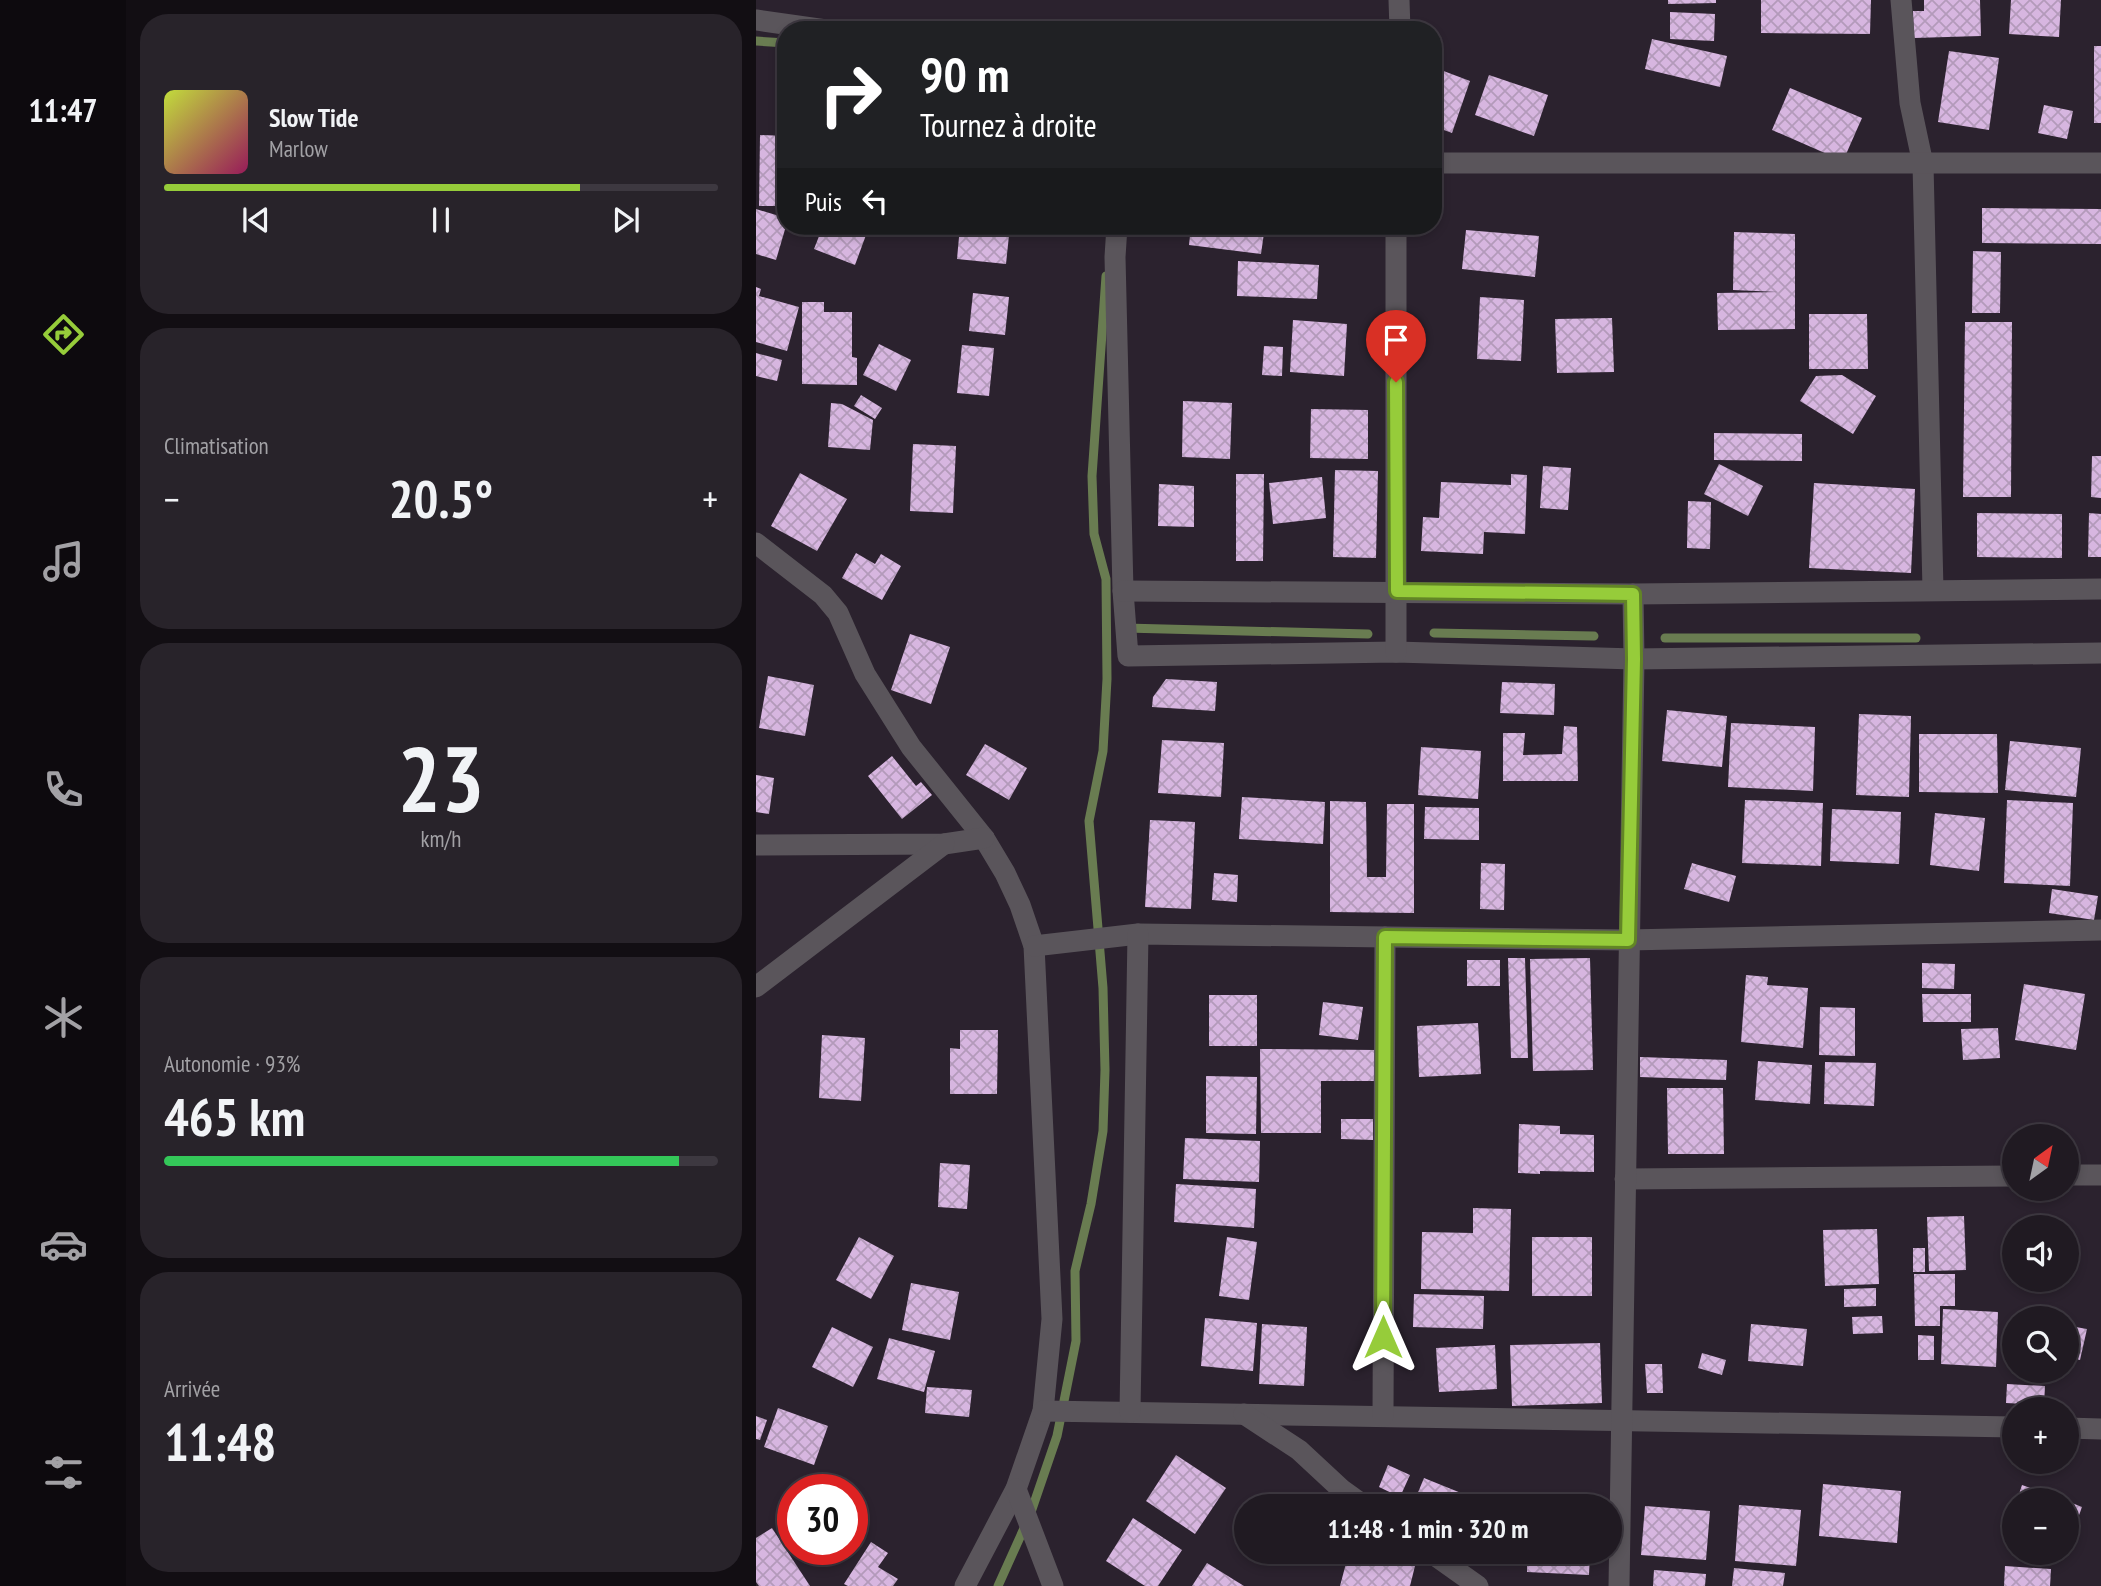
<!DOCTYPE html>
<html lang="fr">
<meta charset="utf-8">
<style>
:root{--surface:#201a22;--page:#28232a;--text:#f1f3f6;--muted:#a2a1a5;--line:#3d3840;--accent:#96cc3a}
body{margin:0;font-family:"PT Sans Narrow",sans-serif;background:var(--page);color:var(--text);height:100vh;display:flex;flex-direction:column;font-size:26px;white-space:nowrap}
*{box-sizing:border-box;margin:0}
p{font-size:23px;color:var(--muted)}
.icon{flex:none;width:38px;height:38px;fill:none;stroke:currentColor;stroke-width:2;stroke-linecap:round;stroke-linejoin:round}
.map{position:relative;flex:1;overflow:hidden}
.drawer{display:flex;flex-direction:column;gap:14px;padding:14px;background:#120e13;width:630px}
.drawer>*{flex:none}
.banner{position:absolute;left:21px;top:21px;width:665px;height:214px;border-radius:28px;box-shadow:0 4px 10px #0003,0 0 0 2px var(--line);background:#202124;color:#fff;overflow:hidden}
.needle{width:46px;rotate:33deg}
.buttons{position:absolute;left:1246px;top:1124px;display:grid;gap:14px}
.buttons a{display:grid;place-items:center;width:77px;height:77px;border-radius:50%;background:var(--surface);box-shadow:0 4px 10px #0003,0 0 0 2px var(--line);font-size:35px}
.speed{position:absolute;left:21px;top:1474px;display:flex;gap:14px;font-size:35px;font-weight:700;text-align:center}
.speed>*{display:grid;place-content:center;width:91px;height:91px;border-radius:50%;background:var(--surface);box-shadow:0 4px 10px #0003,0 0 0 2px var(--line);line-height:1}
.speed .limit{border:10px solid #d22;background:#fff;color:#111}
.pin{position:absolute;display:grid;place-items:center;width:60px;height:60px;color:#fff;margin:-72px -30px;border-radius:50% 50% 50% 0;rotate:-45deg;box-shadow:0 0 7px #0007}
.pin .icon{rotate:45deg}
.me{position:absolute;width:77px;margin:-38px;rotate:0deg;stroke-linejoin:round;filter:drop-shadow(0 0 5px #0008)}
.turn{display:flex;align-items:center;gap:24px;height:147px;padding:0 28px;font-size:32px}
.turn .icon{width:91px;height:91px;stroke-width:2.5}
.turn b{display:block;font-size:49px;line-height:60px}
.then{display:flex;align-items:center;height:66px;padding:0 28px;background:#0003;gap:14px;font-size:26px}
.big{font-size:52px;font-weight:700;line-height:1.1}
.drawer .tile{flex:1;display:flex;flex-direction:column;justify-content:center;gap:10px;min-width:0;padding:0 24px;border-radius:28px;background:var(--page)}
.drawer .dial{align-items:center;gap:0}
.dial b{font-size:91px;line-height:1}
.song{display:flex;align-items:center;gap:21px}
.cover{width:84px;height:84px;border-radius:10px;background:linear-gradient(135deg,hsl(70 70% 55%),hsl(330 70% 35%))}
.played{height:7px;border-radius:4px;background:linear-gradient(90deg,var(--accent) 75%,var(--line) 75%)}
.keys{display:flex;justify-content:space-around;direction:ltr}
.heat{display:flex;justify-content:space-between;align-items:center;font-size:38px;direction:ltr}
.charge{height:10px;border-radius:5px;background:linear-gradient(90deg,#34c759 93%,var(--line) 0)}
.trip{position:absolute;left:478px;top:1494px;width:388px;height:70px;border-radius:35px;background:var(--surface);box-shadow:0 4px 10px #0003,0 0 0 2px var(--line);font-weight:700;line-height:70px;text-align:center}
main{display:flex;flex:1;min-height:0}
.tab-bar{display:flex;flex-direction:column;width:126px;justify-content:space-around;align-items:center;background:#0d0a0e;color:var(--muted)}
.tab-bar .icon{width:49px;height:49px}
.tab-bar .current{color:var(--accent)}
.tab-bar b{font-size:32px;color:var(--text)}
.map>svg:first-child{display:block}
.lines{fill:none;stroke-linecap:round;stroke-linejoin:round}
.stream{stroke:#697c51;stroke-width:9}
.building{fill:url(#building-cross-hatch)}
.minor{stroke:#5a555b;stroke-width:21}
.route-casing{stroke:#628526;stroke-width:18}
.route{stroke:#96cc3a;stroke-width:12}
</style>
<main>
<nav class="tab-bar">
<b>11:47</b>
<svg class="icon current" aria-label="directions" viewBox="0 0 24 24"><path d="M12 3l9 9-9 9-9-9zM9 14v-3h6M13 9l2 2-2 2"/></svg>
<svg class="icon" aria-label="music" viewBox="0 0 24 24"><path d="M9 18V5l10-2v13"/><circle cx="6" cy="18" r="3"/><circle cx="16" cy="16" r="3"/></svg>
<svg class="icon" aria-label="phone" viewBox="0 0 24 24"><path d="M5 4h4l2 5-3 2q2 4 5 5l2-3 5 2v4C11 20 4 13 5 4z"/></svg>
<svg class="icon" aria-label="climate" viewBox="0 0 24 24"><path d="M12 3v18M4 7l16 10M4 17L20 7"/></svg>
<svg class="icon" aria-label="car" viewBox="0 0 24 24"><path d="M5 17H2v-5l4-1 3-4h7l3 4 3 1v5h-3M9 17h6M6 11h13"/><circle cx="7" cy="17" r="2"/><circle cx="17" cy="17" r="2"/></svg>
<svg class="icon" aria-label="filters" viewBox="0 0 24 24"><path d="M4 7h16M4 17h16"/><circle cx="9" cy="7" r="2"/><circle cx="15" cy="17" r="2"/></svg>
</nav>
<section class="drawer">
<div class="tile">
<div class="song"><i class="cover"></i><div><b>Slow Tide</b><p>Marlow</p></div></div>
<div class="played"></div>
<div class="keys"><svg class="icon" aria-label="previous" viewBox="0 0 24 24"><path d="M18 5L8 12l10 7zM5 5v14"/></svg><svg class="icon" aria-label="pause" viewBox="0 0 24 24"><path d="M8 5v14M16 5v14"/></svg><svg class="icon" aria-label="next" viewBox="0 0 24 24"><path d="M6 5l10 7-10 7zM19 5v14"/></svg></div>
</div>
<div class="tile"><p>Climatisation</p>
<div class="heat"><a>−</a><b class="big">20.5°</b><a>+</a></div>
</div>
<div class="tile dial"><b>23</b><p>km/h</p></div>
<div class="tile"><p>Autonomie · 93%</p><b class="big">465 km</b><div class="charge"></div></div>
<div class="tile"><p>Arrivée</p><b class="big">11:48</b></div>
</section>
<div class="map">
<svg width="1345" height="1586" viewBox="0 0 1345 1586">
<defs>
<pattern id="building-cross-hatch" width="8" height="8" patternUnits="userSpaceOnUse" patternTransform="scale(1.75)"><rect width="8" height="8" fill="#d7b6e0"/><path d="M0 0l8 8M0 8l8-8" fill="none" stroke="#b39aba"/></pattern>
</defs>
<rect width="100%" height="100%" fill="#2b222e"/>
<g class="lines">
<g class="stream">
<polyline points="0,41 30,43"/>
<polyline points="369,628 612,634"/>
<polyline points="678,633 838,636"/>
<polyline points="909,638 1160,638"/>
<polyline points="242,1586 274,1515 301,1436 320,1341 319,1271 335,1204 347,1131 349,1070 347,988 333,821 347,751 351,679 350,579 338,534 336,476 350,276"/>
</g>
</g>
<g class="building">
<polygon points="912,0 960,0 960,3 912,4"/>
<polygon points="1005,0 1115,0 1114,34 1005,33"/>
<polygon points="1168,0 1224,0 1225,36 1158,38 1157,11 1168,11"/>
<polygon points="1255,0 1305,0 1303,37 1253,34"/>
<polygon points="914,12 959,14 958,41 914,39"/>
<polygon points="896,39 971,56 964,87 889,69"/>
<rect x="1338" y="46" width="7" height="77"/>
<polygon points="1193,51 1243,58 1233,130 1182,122"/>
<polygon points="677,67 714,81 696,133 677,126"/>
<polygon points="733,75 792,95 778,136 719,115"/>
<polygon points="1034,88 1106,118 1087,161 1016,130"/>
<polygon points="1288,105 1317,111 1311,139 1282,133"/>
<polygon points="4,135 30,136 30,206 3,206"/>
<polygon points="1226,208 1345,209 1345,244 1226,243"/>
<polygon points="0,209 30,218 30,226 20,260 0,254"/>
<polygon points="67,226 86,226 110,235 99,265 58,249"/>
<polygon points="204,226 254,226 250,264 201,259"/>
<polygon points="435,226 509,226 505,254 433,245"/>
<polygon points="570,226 615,226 615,233 570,232"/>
<polygon points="710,230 783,236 779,277 706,269"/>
<polygon points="978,232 1039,234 1039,329 962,330 961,293 1022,292 977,290"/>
<polygon points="1217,251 1245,252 1244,313 1216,313"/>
<polygon points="482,261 563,265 561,299 481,296"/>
<polygon points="0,287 5,289 3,296 43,307 31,351 0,342"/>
<polygon points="217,293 253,297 249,335 213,331"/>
<polygon points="724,297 768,300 765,361 721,359"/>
<polygon points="46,302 68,302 68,312 96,312 96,357 101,358 101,385 46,384"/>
<polygon points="1053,314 1111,314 1112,369 1053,369"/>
<polygon points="856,318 858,372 801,373 799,319"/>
<polygon points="537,320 591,324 588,376 534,372"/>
<polygon points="1209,322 1256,322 1255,497 1207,497"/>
<polygon points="123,344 155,360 140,391 107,375"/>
<polygon points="206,345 238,348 233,396 201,393"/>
<polygon points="508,346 527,347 526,376 506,375"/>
<polygon points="0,353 26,360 21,381 0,376"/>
<polygon points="1086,375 1120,396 1097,434 1044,401 1060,376"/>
<polygon points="105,395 126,408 119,419 98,406"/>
<polygon points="427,401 476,403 474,459 426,457"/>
<polygon points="75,403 86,404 117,420 114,450 72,447"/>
<polygon points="555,409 612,410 612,459 554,458"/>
<polygon points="958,433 1046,434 1046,461 958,460"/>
<polygon points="157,444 200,446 197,513 154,511"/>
<polygon points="1336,456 1345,456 1345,498 1335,497"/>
<polygon points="963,464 1007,486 992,516 948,494"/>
<polygon points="787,466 815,468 812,510 784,508"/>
<polygon points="579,470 622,471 620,558 577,557"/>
<polygon points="44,473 91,499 61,551 15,526"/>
<polygon points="480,474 508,474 507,561 480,561"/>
<polygon points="755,474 771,475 769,534 728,532 727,554 665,551 667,517 683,518 685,482 755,485"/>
<polygon points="566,477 570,518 517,524 513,483"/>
<polygon points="1058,483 1159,489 1155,573 1053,568"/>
<polygon points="403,484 438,486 438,527 402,526"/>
<polygon points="932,501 955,502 954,549 931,548"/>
<polygon points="1221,513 1306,514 1306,558 1221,557"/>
<polygon points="1333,513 1345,514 1345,557 1332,557"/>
<polygon points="100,553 119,564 125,554 145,566 126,600 86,578"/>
<polygon points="154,634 194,647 175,704 135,690"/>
<polygon points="12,676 58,685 49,736 3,728"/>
<polygon points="410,679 461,682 459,711 396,707 397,697"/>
<polygon points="746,682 799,684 798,715 744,713"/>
<polygon points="911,710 971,716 966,767 906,761"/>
<polygon points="1103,714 1155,716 1153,797 1100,795"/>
<polygon points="975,723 1059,727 1057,791 972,787"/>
<polygon points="808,726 821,727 822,781 747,781 747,733 769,733 767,755 806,754"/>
<polygon points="1163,734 1241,734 1242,793 1163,792"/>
<polygon points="406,740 468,743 465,797 402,793"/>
<polygon points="1254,741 1325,748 1320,797 1249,790"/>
<polygon points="229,744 271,768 253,800 210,775"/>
<polygon points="665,747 725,751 722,799 662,795"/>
<polygon points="136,756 160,786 165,782 176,795 146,819 112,776"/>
<polygon points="0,775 18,778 13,814 0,812"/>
<polygon points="486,797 569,802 567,844 483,839"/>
<polygon points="989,800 1067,803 1065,866 986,863"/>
<polygon points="1251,800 1317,803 1314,886 1248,883"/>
<polygon points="574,801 610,802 611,877 630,877 631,804 658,804 658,913 574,912"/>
<polygon points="669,807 723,808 723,840 668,839"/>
<polygon points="1076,809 1145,812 1143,864 1074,861"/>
<polygon points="1179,813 1229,818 1223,871 1174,865"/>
<polygon points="394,820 439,822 435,909 389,907"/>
<polygon points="725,863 749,864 748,910 724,909"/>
<polygon points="936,863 980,876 973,902 928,889"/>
<polygon points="458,873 482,875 481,902 456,900"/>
<polygon points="1296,889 1342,896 1338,920 1293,913"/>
<polygon points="752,958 769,958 772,1058 755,1058"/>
<polygon points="834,958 837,1070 777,1071 774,959"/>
<rect x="711" y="960" width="33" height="26"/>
<polygon points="1166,963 1199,964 1198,989 1166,988"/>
<polygon points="990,975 1012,977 1011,985 1052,988 1047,1048 985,1042"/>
<polygon points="1268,984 1329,994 1320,1050 1259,1040"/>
<polygon points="1166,994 1215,994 1215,1022 1167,1022"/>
<rect x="453" y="995" width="48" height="51"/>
<polygon points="567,1002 607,1007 602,1040 563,1035"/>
<polygon points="1064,1007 1099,1008 1099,1056 1063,1055"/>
<polygon points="722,1023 725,1074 663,1077 661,1026"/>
<polygon points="1242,1028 1244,1058 1207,1060 1205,1029"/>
<polygon points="204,1030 242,1030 241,1094 194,1094 194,1048 204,1049"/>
<polygon points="66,1035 109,1038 105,1101 63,1098"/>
<polygon points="504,1049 620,1050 620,1081 565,1081 565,1133 505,1133"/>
<polygon points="884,1057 971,1060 970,1080 884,1077"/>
<polygon points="1002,1061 1056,1065 1054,1104 999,1100"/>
<polygon points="1069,1062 1120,1063 1118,1106 1068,1104"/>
<polygon points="450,1076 501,1077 500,1134 450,1133"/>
<polygon points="911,1088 967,1088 968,1154 912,1154"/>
<polygon points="585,1119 617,1119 617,1140 585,1139"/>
<polygon points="763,1124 804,1126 804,1134 838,1135 838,1172 784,1171 784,1174 762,1173"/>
<polygon points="429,1138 504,1141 503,1182 427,1179"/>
<polygon points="184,1163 214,1165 211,1209 182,1207"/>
<polygon points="420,1184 500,1189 498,1228 418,1222"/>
<polygon points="717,1208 755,1209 753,1291 665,1289 666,1232 717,1233"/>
<polygon points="1208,1216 1210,1270 1173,1271 1171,1217"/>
<polygon points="1121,1229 1123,1284 1069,1286 1067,1230"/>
<polygon points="103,1237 138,1256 115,1299 80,1280"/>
<polygon points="471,1237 501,1242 493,1300 463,1296"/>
<rect x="776" y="1237" width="60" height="59"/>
<rect x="1157" y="1248" width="12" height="24"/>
<polygon points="1158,1274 1199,1274 1199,1306 1184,1306 1184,1326 1159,1326"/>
<polygon points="155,1283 203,1292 194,1340 146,1330"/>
<polygon points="1120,1288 1120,1306 1088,1307 1088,1289"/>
<polygon points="658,1294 728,1296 727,1329 657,1327"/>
<polygon points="1187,1309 1242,1312 1240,1367 1185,1364"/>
<polygon points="1126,1316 1127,1333 1097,1334 1096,1317"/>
<polygon points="449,1318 501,1323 497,1371 445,1366"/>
<polygon points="506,1324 551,1327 548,1386 503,1384"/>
<polygon points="995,1324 1051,1329 1047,1366 992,1361"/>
<polygon points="1314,1326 1331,1329 1324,1360 1311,1357"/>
<polygon points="76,1327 117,1347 97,1387 56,1367"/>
<polygon points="1162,1335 1178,1336 1178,1360 1162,1360"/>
<polygon points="133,1338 179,1351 168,1392 121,1379"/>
<polygon points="844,1343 846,1403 756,1406 754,1345"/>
<polygon points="739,1345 741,1389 683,1392 680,1348"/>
<polygon points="946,1353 970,1360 966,1375 942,1368"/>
<polygon points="889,1364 906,1364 907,1393 891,1393"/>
<polygon points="1251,1384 1289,1386 1288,1405 1250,1403"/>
<polygon points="171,1387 216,1390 213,1417 169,1413"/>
<polygon points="22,1408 72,1426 58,1465 8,1447"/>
<polygon points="0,1416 11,1420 4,1440 0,1439"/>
<polygon points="420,1455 470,1488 439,1534 390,1501"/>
<polygon points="632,1465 654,1475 644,1497 623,1487"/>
<polygon points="668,1478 705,1493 700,1507 656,1507"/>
<polygon points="1067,1484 1145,1491 1141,1543 1063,1536"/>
<polygon points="1266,1485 1305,1499 1305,1500 1261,1500"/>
<polygon points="1311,1501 1326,1507 1311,1548"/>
<polygon points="983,1505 1045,1510 1040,1566 979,1561"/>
<polygon points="889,1506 954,1511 950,1560 885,1555"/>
<polygon points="1258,1508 1258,1542 1247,1538"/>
<polygon points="377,1518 426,1550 402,1586 389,1586 350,1561"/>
<polygon points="16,1528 54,1586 3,1586 0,1582 0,1538"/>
<polygon points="115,1542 132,1553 122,1567 142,1579 137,1586 92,1586 88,1584"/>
<polygon points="593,1552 624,1552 660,1562 654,1586 584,1586"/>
<polygon points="771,1552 834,1552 833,1575 771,1572"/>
<polygon points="451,1563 488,1586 436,1586"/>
<polygon points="1249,1566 1295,1569 1294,1586 1248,1586"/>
<polygon points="978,1568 1029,1573 1027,1586 976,1586"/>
<polygon points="898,1570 950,1574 949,1586 897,1586"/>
</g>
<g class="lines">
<g class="minor">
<polyline points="643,0 644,30"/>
<polyline points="1145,0 1154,103 1167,164 1177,590"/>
<polyline points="0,20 70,30"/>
<polyline points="677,163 1345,163"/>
<polyline points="361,226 359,257 367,591 372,656 640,652 878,659 1345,653"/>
<polyline points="640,226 640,652"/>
<polyline points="0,543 67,595 82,613 109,674 155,747 228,838 249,873 264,905 278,946 296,1319 287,1411 260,1489 209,1586"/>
<polyline points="367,591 877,594 1345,589"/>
<polyline points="0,845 188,844 228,838"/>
<polyline points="278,946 382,934 872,940 1345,930"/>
<polyline points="0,987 188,844"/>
<polyline points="1311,1175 1345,1175"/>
<polyline points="869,1179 1258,1176"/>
<polyline points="287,1411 1258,1427"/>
<polyline points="374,1412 382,934"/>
<polyline points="488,1414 543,1450 585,1489 610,1507"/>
<polyline points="627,1416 629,937"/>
<polyline points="1311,1428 1345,1429"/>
<polyline points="260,1489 297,1586"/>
<polyline points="674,1552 722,1586"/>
<polyline points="863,1586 878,659 877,594"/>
</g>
</g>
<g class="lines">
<g class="route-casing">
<polyline id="route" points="627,1337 629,937 872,940 878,659 877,594 641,591 640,382"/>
</g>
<use href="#route" class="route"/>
</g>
</svg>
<div class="buttons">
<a><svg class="needle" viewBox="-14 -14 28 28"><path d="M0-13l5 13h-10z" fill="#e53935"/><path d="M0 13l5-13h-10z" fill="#a2a1a5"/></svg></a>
<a><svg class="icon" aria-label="sound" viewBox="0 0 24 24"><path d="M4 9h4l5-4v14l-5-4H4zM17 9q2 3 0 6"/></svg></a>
<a><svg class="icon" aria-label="search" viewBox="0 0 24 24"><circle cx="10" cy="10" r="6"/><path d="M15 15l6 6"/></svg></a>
<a>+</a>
<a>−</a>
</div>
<div class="speed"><div class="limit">30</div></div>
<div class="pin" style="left:640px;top:382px;background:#d93025"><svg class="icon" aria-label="arrive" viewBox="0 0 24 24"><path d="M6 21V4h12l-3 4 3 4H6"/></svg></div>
<svg class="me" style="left:627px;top:1337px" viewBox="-20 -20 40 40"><path d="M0-17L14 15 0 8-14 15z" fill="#96cc3a" stroke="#fff" stroke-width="4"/></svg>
<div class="trip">11:48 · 1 min · 320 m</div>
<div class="banner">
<div class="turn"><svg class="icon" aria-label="right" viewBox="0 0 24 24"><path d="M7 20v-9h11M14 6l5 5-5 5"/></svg><div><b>90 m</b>Tournez à droite</div></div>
<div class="then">Puis<svg class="icon" aria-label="left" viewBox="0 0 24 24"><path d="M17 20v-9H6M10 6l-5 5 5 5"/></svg></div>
</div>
</div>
</main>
